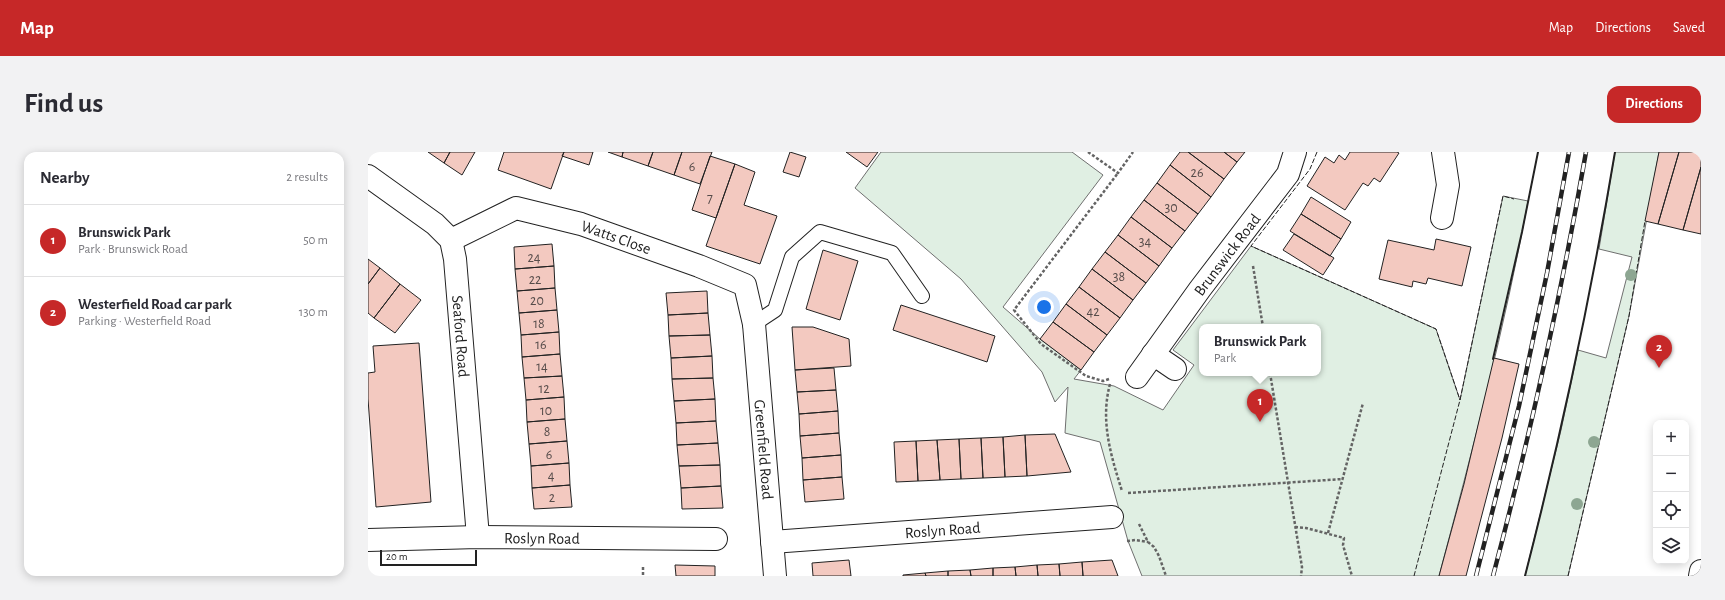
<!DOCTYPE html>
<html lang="en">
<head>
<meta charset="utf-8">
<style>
  :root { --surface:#fff; --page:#f2f2f3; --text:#2b2b33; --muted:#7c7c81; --line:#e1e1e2; --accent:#c62828 }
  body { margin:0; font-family:"Alegreya Sans",sans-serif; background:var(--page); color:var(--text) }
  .controls { position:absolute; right:12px; bottom:12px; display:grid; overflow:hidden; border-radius:8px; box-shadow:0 2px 10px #0003 }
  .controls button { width:36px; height:36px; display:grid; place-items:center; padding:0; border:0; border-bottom:1px solid var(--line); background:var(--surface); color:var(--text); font:20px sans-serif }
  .scale { position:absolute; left:12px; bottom:10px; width:97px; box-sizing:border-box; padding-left:4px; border:2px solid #222; border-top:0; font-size:11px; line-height:14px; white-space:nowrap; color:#222; -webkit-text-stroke:3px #fff; paint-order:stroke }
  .you { position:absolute; left:676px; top:155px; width:14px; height:14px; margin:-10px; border:3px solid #fff; border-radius:50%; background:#1a73e8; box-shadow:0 0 0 6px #1a73e833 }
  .badge { display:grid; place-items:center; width:26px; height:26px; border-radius:50%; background:var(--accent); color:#fff; font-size:13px; font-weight:700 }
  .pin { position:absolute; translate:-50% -33px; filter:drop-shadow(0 1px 2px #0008) }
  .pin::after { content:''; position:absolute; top:21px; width:14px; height:12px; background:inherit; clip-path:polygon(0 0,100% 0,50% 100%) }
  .popup { position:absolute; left:831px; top:172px; width:122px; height:52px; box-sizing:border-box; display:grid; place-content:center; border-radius:8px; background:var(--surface); filter:drop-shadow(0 1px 3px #0005); font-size:13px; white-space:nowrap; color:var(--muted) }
  .popup b { font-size:15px; color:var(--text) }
  .popup::after { content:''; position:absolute; left:50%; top:100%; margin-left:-8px; border:8px solid transparent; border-top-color:var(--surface) }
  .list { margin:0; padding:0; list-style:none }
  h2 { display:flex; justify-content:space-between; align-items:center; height:52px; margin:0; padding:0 16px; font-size:17px }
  h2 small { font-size:13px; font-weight:400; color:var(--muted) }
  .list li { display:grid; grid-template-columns:26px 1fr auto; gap:12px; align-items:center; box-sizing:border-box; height:72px; padding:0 16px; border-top:1px solid var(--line) }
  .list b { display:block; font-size:15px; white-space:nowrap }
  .list p { margin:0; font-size:13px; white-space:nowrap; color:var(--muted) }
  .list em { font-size:13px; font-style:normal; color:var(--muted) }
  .icon { flex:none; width:22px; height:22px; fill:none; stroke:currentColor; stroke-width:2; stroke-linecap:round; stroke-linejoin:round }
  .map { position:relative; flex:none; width:1333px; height:424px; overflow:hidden; border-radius:12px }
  header { display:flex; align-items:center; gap:24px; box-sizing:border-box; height:56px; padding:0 20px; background:var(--accent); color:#fff }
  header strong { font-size:19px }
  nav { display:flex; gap:22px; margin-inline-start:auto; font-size:14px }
  .intro { display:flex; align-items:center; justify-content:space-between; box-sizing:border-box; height:96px; padding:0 24px }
  h1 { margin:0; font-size:28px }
  .button { padding:10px 18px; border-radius:12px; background:var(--accent); color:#fff; font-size:14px; font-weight:700 }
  main { display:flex; gap:24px; padding:0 24px }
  aside { flex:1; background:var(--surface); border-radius:12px; box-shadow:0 2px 10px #0003 }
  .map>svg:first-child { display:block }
  .green { fill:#e0efe3; stroke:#6f6f6f; fill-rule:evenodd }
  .building { fill:#f3c9c0; stroke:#222 }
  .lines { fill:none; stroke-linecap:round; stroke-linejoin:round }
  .service-casing { stroke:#222; stroke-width:16 }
  .pedestrian-casing { stroke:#222; stroke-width:24 }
  .minor-casing { stroke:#222; stroke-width:24 }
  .path { stroke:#646464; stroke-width:2.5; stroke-dasharray:3 2; stroke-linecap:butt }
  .service { stroke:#fff; stroke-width:14 }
  .pedestrian { stroke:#fff; stroke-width:22 }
  .minor { stroke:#fff; stroke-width:22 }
  .rail-casing { stroke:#222; stroke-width:4.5 }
  .rail { stroke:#fff; stroke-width:3; stroke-dasharray:9; stroke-linecap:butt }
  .fence { stroke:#222; stroke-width:1; stroke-dasharray:5 2; stroke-linecap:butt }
  .wall { stroke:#222; stroke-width:2 }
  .tree { fill:#8da692 }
  .labels { text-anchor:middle; stroke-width:3; stroke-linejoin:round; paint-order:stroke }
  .number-label { font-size:14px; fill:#564c4a }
  .street-label { font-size:16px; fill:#222; stroke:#fff }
</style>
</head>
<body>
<header>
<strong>Map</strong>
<nav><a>Map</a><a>Directions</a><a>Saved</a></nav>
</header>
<div class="intro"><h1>Find us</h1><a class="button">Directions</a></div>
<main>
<aside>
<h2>Nearby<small>2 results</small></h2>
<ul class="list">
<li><span class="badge">1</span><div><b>Brunswick Park</b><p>Park · Brunswick Road</p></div><em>50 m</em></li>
<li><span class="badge">2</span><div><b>Westerfield Road car park</b><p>Parking · Westerfield Road</p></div><em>130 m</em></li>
</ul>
</aside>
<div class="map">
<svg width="1333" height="424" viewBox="0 0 1333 424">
  <rect width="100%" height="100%" fill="#fff"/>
  <path class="green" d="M513 0H704L735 23 635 155 672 187 713 218 706 227 746 234 795 258 826 213 805 198 883 94 1068 177 1092 248 1135 44 1160 49C1137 175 1104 300 1071 424H774L760 389 732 290 697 281 700 235 687 250 674 220 593 127 487 36ZM834 175H950V221H834Z
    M1247 0H1291L1261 164 1200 424H1157L1193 278 1210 198 1238 206 1264 105 1231 97Z"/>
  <path class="building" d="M60 0H82L76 11Z
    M82 0H107L94 23 76 11Z
    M136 0H196L183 37 130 18Z
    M196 0H225L221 13 194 4Z
    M240 0H255L254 5Z
    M255 0H285L280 14 254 5Z
    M285 0H314L306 23 280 14Z
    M314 0H344L332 32 306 23Z
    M422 0 438 5 431 25 415 20Z
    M478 0H510L499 15Z
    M812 0H820L856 27 843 45 802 13Z
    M820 0H856L869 10 856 27Z
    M856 0H877L869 10Z
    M982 0H1029L1031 1 1012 30 1006 26 1000 34 995 31 977 58 939 34 957 5 966 11 971 3 977 8Z
    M1291 0H1311L1290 72 1277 69Z
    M1311 0H1333V15L1315 78 1290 72Z
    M342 4 367 12 348 66 324 58Z
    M367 12 387 20 376 53 409 64 392 112 338 94Z
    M802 13 843 45 830 62 789 31Z
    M1333 15V82L1315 78Z
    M789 31 830 62 817 79 776 48Z
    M943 45 983 70 973 87 933 62Z
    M776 48 817 79 804 96 763 65Z
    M933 62 973 87 962 104 922 79Z
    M763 65 804 96 791 114 750 83Z
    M926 82 966 106 955 123 915 98Z
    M750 83 791 114 778 131 737 100Z
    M1068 87 1103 95 1094 134 1060 126 1058 132 1045 129 1044 135 1011 127 1020 88 1066 98Z
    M184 92 186 114 147 117 146 95Z
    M455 98 490 109 472 168 438 157Z
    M737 100 778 131 765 148 724 117Z
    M0 107 12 116 0 132Z
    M186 114 187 136 149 139 147 117Z
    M12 116 32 132 6 166 0 161V132Z
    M724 117 765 148 752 166 711 135Z
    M32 132 53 148 27 181 6 166Z
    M711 135 752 166 739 183 698 152Z
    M187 136 189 158 151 161 149 139Z
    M339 139 340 161 300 163 298 141Z
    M698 152 739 183 726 200 685 170Z
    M533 153 627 184 619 210 525 178Z
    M189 158 191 180 153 183 151 161Z
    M340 161 342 183 301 184 300 163Z
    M685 170 726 200 713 218 672 187Z
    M424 175H445L481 187 483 214 427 218Z
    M191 180 192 202 154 205 153 183Z
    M342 183 344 204 303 206 301 184Z
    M51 191 63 350 8 355 0 247V221L7 220 5 194Z
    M192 202 194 224 156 226 154 205Z
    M344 204 345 226 304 227 303 206Z
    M1126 206 1151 212 1134 286 1098 424H1071L1096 332Z
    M466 216 468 238 429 240 427 218Z
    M194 224 196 245 158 248 156 226Z
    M345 226 347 247 306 249 304 227Z
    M468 238 470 259 431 262 429 240Z
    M196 245 197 267 159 270 158 248Z
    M347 247 348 269 308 271 306 249Z
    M470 259 471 281 432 284 431 262Z
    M197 267 199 289 161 292 159 270Z
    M348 269 350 291 309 293 308 271Z
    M471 281 473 303 434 306 432 284Z
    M687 282 703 320 659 324 657 283Z
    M657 283 659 324 637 325 635 285Z
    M635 285 637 325 615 326 613 286Z
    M613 286 615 326 593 327 591 287Z
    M591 287 593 327 572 328 569 288Z
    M569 288 572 328 550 329 548 289Z
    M199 289 201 311 163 314 161 292Z
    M548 289 550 329 528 330 526 290Z
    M350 291 352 313 311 314 309 293Z
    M473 303 474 325 435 328 434 306Z
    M201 311 202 333 164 336 163 314Z
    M352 313 353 334 313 336 311 314Z
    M474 325 476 347 437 350 435 328Z
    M202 333 204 355 166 357 164 336Z
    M353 334 355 356 314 357 313 336Z
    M481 408 483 424H445L444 411Z
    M744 408 750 424H715L714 410Z
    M714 410 715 424H692L691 412Z
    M691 412 692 424H670L669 413Z
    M307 413 347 414V424H308Z
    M669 413 670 424H648L647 415Z
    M647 415 648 424H625V416Z
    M625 416V424H603L602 418Z
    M602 418 603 424H580V419Z
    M580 419V424H558L557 421Z
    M557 421 558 424H535V423Z"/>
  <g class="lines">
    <g class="service-casing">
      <path id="service" d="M386 172 407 158 424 105 452 80 524 101 554 144"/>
    </g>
    <g class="pedestrian-casing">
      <g id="pedestrian">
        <path id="s1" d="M83 88 148 56 213 72 331 114 377 133 386 172"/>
      </g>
    </g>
    <g class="minor-casing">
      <g id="minor">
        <path id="s2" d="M0 24 67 72 83 88 87 107 110 385"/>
        <path d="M1074 66 1080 33 1075 0"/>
        <path id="s3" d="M386 172 407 424"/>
        <path d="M785 202 807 217"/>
        <path id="s4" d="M769 225 832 137 920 22 927 0"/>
        <path id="s5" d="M0 388 110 385 348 387"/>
        <path id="s6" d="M404 390 744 365"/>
        <path d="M1332 424 1333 419"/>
      </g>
    </g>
    <path class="path" d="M720 0 750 21 765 0
      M885 114 895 175
      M902 221 934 415 933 424
      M741 227 735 229 718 224 673 192 646 158 750 21
      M742 232C732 269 743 304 754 339
      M760 341 975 327
      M771 372 780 390 786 395 791 404 798 424
      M927 375 938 376 976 386 975 393 984 424
      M960 381 995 251
      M759 389 768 388 780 390
      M275 415V424"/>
    <use href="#service" class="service"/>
    <use href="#pedestrian" class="pedestrian"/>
    <use href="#minor" class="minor"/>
    <g class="rail-casing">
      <path id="rail" d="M1108 424 1151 254 1179 121 1201 0
        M1125 424C1162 284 1193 143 1218 0"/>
    </g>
    <use href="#rail" class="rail"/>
    <path class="fence" d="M949 0 942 17 883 94 1068 177 1092 248
      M1046 424 1092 248 1135 44 1146 47
      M1200 424 1261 164 1277 69"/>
    <path class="wall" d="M1125 207 1154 80 1170 0
      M1157 424C1193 284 1223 143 1247 0"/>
  </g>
  <g class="tree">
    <circle cx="1263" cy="123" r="6"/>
    <circle cx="1226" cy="290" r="6"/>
    <circle cx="1209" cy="352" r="6"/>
  </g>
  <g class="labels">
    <g class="number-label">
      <text x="324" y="19">6</text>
      <text x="829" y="25">26</text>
      <text x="342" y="50">7</text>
      <text x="803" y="60">30</text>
      <text x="777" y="94">34</text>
      <text x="166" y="110">24</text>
      <text x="751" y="129">38</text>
      <text x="167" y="132">22</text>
      <text x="169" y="153">20</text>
      <text x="725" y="164">42</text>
      <text x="171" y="176">18</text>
      <text x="173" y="197">16</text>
      <text x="174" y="219">14</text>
      <text x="176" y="241">12</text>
      <text x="178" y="263">10</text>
      <text x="179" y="284">8</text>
      <text x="181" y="307">6</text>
      <text x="183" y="328">4</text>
      <text x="184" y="350">2</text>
    </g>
    <g class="street-label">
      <text dy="6" stroke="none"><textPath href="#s1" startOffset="177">Watts Close</textPath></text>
      <text dy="6" stroke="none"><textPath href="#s4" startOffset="152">Brunswick Road</textPath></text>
      <text dy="6" stroke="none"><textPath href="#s2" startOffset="202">Seaford Road</textPath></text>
      <text dy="6" stroke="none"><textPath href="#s3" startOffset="126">Greenfield Road</textPath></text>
      <text dy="6" stroke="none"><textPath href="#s6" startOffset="171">Roslyn Road</textPath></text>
      <text dy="6" stroke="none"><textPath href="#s5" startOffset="174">Roslyn Road</textPath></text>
    </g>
  </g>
</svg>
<div class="controls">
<button>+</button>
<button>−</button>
<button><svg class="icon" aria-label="locate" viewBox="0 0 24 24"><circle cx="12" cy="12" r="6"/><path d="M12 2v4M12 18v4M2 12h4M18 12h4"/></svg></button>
<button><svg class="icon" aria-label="layers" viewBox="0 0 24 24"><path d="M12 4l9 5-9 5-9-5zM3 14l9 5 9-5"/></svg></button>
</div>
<div class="scale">20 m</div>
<div class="you"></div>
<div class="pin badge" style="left:892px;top:270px">1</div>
<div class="popup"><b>Brunswick Park</b>Park</div>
<div class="pin badge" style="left:1291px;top:216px">2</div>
</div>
</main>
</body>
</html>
